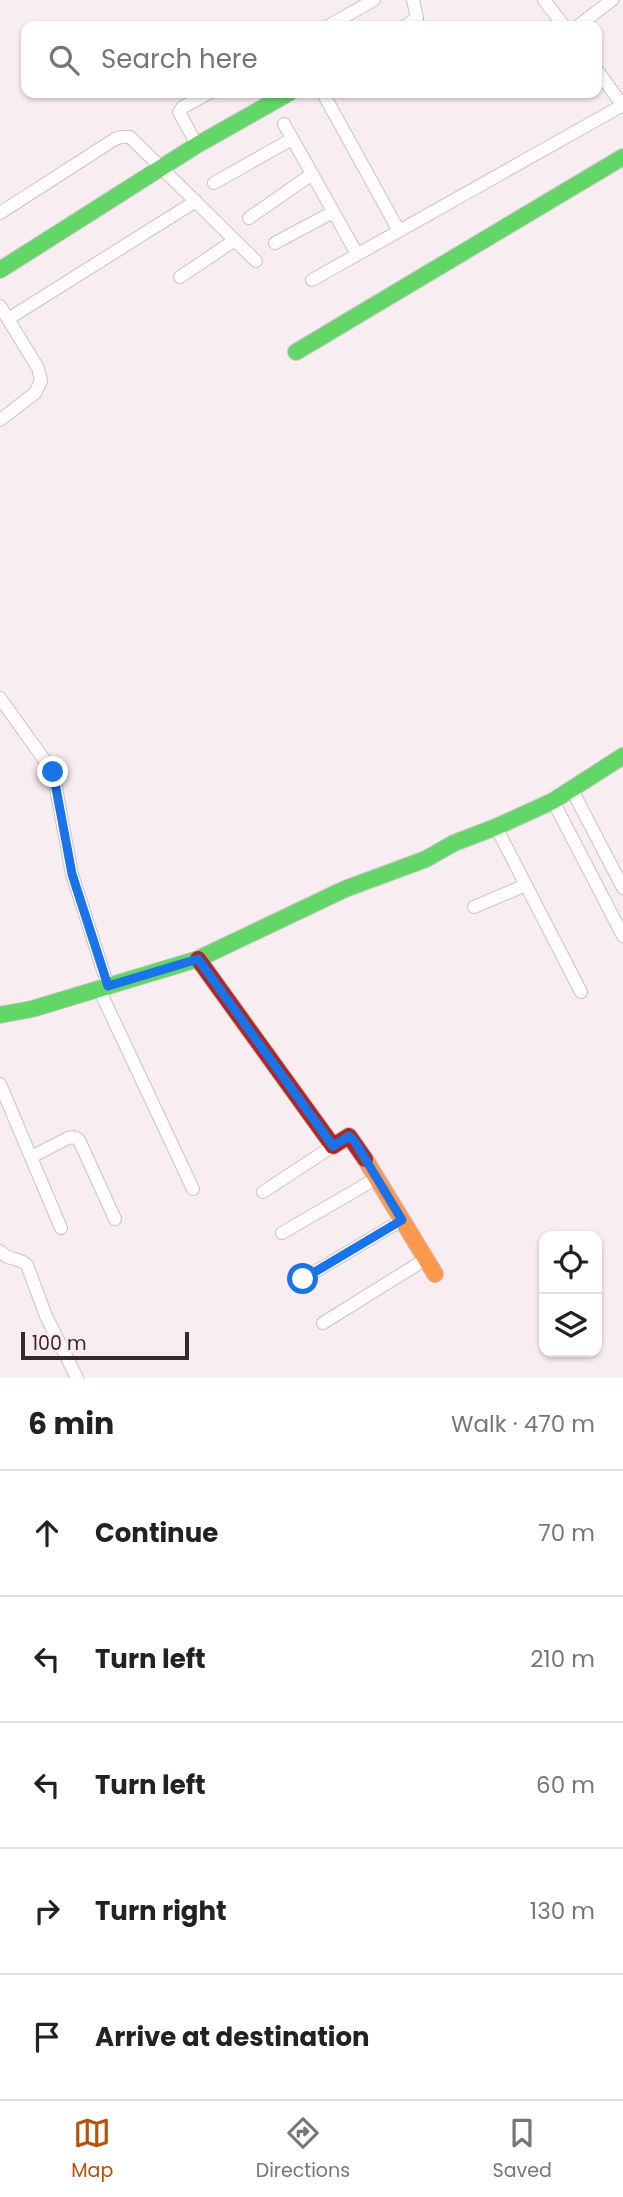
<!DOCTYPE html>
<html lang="en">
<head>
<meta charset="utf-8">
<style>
  :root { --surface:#fff; --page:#f6f6f6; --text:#222; --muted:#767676; --line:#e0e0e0; --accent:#b45309 }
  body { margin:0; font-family:Poppins,sans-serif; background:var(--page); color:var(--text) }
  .controls { position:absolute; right:21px; bottom:21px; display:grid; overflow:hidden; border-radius:14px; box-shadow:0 2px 5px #0004 }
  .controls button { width:63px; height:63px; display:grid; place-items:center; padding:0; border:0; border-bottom:2px solid var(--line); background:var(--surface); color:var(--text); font:35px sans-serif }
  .scale { position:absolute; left:21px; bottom:18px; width:168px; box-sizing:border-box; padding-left:7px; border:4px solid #322b2d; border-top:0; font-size:19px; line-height:24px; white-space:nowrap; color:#322b2d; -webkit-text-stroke:5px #fde9ef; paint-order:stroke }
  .stop { position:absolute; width:21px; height:21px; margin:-16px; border:5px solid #1a73e8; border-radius:50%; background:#fff }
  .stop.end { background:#1a73e8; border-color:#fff; box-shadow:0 2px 7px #0008 }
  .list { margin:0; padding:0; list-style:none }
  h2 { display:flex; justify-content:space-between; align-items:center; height:91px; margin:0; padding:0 28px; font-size:30px }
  h2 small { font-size:23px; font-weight:400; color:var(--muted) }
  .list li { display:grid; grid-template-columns:46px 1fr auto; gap:21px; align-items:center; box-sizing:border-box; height:126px; padding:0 28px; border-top:2px solid var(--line) }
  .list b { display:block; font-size:26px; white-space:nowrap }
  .list em { font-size:23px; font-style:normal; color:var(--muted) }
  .icon { flex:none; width:38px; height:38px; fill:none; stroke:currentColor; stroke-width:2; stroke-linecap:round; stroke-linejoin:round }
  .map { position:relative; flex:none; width:623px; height:1378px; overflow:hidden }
  .search { position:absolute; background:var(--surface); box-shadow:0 2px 5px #0004; left:21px; right:21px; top:21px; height:77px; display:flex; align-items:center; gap:18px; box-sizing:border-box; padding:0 24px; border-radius:14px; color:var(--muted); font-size:26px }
  .sheet { height:721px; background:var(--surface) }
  nav { display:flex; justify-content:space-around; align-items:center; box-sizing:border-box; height:98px; border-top:2px solid var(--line); background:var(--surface); font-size:19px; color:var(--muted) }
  nav a { display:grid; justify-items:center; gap:4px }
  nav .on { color:var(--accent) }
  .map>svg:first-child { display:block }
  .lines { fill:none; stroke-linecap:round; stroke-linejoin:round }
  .street-casing { stroke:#cbc3c6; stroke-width:14 }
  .fast-casing { stroke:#cbc3c6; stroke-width:18 }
  .slow-casing { stroke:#cbc3c6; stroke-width:18 }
  .jam-casing { stroke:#cbc3c6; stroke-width:18 }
  .street { stroke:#fefcfd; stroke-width:12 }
  .fast { stroke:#63d668; stroke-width:16 }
  .slow { stroke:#ff974d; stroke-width:16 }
  .jam { stroke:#b3261e; stroke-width:16 }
  .route { stroke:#1a73e8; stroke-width:9 }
</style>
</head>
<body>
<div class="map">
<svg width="623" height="1378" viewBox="0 0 623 1378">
  <rect width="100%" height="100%" fill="#f8eef1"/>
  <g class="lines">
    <g class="street-casing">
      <path id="street" d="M544 0 564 26
        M328 26 374 0
        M405 26 417 18 413 0
        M578 26 612 0
        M597 70 623 106
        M324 95 399 231
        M284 124 357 254
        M197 145 179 112 183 107 209 93
        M214 183 292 139
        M0 213 115 139 121 137H130L256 261
        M249 218 312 174
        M275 243 333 212
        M180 277 235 240
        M312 280 623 105
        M0 306 38 368 41 381 35 393 0 420
        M8 319 196 201
        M0 698 53 772 72 874 108 986
        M572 790 623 888
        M553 801 623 936
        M496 827 581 992
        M474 907 526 885
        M99 989 193 1189
        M0 1084 61 1228
        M31 1157 68 1138 74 1137 79 1140 115 1219
        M263 1192 333 1146
        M282 1233 377 1178
        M0 1251C8 1261 19 1257 27 1265L46 1316 77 1378
        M303 1279 402 1220
        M323 1323 426 1259"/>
    </g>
    <g class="fast-casing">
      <path id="fast" d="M0 270 197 145 289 93
        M296 352 623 157
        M0 1015 32 1009 198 959 345 889 426 859 454 843 496 827 553 801 623 756"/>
    </g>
    <g class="slow-casing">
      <path id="slow" d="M365 1159 435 1274"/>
    </g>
    <g class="jam-casing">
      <path id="jam" d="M198 959 333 1146 349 1136 365 1159"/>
    </g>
    <use href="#street" class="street"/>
    <use href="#fast" class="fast"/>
    <use href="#slow" class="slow"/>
    <use href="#jam" class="jam"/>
  </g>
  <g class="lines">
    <path class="route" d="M53 772 72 874 108 986 198 959 333 1146 349 1136 355 1142 402 1220 303 1279"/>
  </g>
</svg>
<div class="controls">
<button><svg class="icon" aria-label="locate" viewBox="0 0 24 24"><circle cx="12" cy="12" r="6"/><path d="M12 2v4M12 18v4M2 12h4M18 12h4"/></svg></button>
<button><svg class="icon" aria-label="layers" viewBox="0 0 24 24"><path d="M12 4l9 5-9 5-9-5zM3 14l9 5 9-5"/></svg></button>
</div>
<div class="scale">100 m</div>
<div class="stop" style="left:303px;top:1279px"></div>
<div class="stop end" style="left:53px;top:772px"></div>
<div class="search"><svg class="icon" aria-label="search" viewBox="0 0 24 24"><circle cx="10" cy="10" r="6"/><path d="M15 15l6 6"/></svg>Search here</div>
</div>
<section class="sheet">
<h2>6 min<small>Walk · 470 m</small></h2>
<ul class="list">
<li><svg class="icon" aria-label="ahead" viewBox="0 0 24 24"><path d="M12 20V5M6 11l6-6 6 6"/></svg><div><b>Continue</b></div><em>70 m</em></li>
<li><svg class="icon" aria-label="left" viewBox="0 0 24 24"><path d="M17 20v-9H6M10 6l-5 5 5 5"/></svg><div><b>Turn left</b></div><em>210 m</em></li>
<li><svg class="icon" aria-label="left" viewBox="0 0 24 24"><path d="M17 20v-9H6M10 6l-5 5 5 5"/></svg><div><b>Turn left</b></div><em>60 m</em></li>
<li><svg class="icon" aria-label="right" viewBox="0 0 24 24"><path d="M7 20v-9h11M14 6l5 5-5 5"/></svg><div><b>Turn right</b></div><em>130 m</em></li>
<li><svg class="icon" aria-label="arrive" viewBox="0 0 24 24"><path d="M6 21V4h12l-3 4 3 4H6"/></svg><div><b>Arrive at destination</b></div></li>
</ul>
</section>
<nav>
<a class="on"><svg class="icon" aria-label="map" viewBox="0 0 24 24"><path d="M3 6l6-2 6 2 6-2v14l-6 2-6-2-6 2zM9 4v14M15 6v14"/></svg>Map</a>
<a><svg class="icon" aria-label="directions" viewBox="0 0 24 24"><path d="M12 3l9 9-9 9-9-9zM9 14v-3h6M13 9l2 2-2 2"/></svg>Directions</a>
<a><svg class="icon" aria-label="saved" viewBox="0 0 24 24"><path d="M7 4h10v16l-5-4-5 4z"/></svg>Saved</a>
</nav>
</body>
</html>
